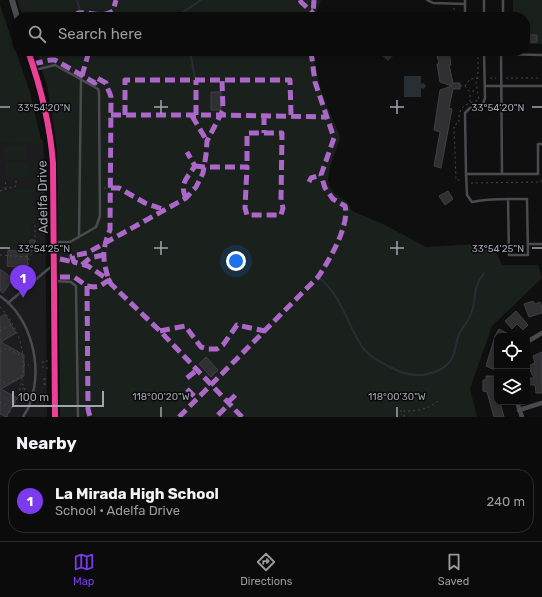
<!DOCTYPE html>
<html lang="en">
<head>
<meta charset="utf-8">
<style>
  :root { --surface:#0b0b0c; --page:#19191a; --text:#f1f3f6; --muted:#9a9b9d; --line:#2b2b2d; --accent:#7c3aed }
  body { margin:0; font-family:Rubik,sans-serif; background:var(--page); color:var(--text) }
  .controls { position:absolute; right:12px; bottom:12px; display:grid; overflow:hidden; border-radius:8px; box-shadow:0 2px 6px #0003 }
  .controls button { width:36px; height:36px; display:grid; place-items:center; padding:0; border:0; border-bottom:1px solid var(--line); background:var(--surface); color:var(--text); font:20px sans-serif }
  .scale { position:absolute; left:12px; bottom:10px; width:92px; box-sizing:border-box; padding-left:4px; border:2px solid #a1a5b1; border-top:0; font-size:11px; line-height:14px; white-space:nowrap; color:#a1a5b1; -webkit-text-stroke:3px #0a0a0b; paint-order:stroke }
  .you { position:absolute; left:236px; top:261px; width:14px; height:14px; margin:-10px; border:3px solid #fff; border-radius:50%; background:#1a73e8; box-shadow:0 0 0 6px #1a73e833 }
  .badge { display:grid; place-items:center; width:26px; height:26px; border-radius:50%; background:var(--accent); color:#fff; font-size:13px; font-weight:700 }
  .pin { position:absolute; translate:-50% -33px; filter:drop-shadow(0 1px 2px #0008) }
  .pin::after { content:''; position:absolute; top:21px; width:14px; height:12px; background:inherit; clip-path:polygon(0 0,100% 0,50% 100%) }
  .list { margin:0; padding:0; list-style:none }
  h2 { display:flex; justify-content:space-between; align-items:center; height:52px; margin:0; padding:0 16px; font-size:17px }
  h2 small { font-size:13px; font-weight:400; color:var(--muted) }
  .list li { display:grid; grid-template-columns:26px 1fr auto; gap:12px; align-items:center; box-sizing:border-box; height:64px; margin:0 8px 8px; padding:0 8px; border:1px solid var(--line); border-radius:16px }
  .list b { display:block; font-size:15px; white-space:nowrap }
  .list p { margin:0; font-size:13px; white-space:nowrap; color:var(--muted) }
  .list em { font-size:13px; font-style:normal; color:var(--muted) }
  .icon { flex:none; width:22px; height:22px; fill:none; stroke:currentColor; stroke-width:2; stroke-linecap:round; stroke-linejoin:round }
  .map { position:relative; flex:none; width:542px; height:417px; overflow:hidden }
  .search { position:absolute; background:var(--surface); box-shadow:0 2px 6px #0003; left:12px; right:12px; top:12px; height:44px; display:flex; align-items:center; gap:10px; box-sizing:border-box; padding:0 14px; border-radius:16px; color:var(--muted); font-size:15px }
  .sheet { height:124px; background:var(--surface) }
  nav { display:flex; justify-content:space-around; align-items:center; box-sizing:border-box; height:56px; border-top:1px solid var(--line); background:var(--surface); font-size:11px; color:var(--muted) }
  nav a { display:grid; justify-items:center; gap:2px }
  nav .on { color:var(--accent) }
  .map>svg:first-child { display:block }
  .built { fill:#1c1c1e }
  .green { fill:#1a201b }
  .water { fill:#272e34 }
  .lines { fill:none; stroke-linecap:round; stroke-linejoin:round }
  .stream { stroke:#272e34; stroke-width:2 }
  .building { fill:#303032; stroke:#3f4044 }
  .path { stroke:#45474a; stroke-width:1; stroke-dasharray:2 3; stroke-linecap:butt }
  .service { stroke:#4a4b4f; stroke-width:2.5 }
  .minor { stroke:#4a4b4f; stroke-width:4.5 }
  .tertiary { stroke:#4a4b4f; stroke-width:6 }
  .quiet { stroke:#ac68c9; stroke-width:5; stroke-dasharray:10 5; stroke-linecap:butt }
  .cycleway-casing { stroke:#0a0a0b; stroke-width:8 }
  .cycleway { stroke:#ea4096; stroke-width:6 }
  .ticks { fill:none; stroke:#a1a5b1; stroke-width:1.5 }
  .labels { text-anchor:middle; stroke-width:3; stroke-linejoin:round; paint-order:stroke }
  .street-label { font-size:13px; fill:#a1a5b1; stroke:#0a0a0b }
  .ticks-label { font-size:10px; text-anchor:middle; fill:#a1a5b1; stroke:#0a0a0b; stroke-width:3; stroke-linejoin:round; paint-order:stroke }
</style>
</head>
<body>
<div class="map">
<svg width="542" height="417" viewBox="0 0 542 417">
  <rect width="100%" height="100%" fill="#0f0f10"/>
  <path class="built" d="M0 139 43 140 45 180 47 417H0Z"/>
  <path class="green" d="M17 0H321L315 17H23Z
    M513 0H542V44H525V17H513Z
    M0 5 30 92 42 144 0 141Z
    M35 51H313C316 81 326 106 339 133L340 139 330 167 328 180 330 187 334 193 348 203 352 211 385 225 426 247 492 243 502 265H538L542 278 492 326 470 389 477 417H60L57 149 47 85Z
    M3 146H27L26 160H3Z
    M6 163H30L29 177H6Z
    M17 189H34L35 219 31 220 29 248 24 252 0 249V193Z"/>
  <path class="water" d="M377 51H398L388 61Z
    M404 76H421V84L424 83 426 86 424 89 421 88V97H404Z"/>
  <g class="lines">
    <path class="stream" d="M77 0 80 11
      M81 14 84 17
      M179 15 201 0
      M190 51 195 79
      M319 278C340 293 348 325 361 345 368 356 379 361 390 367 401 373 410 376 422 375 434 373 444 370 451 360 456 352 455 346 458 337 460 329 467 324 470 316 478 301 470 291 484 273"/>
  </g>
  <path class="building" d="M525 35H537V42H525Z
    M436 51H449L451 65H449L453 83H460V89H453L449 108 452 109 441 168 434 166 440 132 434 130 440 90 452 86 440 82 437 64H439Z
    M211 92H221V110H211Z
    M448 191 453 199 445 205 439 196Z
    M30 240H35L33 250 28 254Z
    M28 248 27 268 7 266 8 250 24 252Z
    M0 269 13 279 3 293 0 290Z
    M533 301 535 304 540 302 542 308V313L529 317 524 304Z
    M516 311 528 325 523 330 517 324 512 329 505 321Z
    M5 314 16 333 1 342 24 355V376L1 389 17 398 6 417 0 414V317Z
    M499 329 512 336H497V371L486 366 495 336Z
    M542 352V393H536L535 385H529V378H534L528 366 535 363 533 356Z
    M206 357 218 370 211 377 199 364Z
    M486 376H497V381L495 384 496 396 497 395V402H500L504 417H494L487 392 483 391V380H486Z"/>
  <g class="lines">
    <path class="path" d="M454 8V17
      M454 51V53H478V72L476 83 479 100C465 105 458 105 459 123L454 125 456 180H461
      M490 78H496
      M506 78H538
      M460 86H465
      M465 86 470 79 479 78
      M465 86 470 92 476 90
      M470 102V93
      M471 183 541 182V178
      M104 188H111
      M5 189 6 179
      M0 191 16 186V180
      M0 255 29 257
      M29 279 27 277 29 257 35 250V224L33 222
      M0 307C13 321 21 338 23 356
      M0 331 12 324
      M0 352 7 348 23 357V375L7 384 0 380
      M48 361H43V368H48
      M23 365H29
      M22 384 24 385 21 395H23L26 385
      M44 385V377H45V385H48
      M0 402 12 408
      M396 413 398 411H403
      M7 417 18 397 23 375
      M404 417V411C417 411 427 410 438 401"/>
    <path class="service" d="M427 0 433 3 465 4
      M465 0V17
      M484 0V17
      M503 0V17
      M484 51 485 98 482 107 470 108 465 113 466 174H538V144H542
      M501 51 502 174
      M501 54 542 55
      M35 70 55 65 98 89 99 92 100 216 96 227 70 242H54
      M485 86H542
      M466 174 467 195 472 202C490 198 509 199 527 199L528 255H509L508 199
      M79 237 81 80
      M528 244H542
      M55 281 71 282 76 286 78 417
      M0 296C32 319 43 367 30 403 29 408 25 413 23 417
      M8 303 53 265"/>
    <path class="minor" d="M527 342 542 333
      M517 402 522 417
      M519 410 542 403"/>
    <path class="tertiary" d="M12 0 17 17
      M28 51C41 88 50 124 53 163L55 417"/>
    <path class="quiet" d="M300 0 301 2 313 13
      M76 17 78 13C92 11 99 19 113 11L116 0
      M303 17 313 13 314 0
      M33 64 50 60H55L95 83 97 78 106 83C107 89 110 92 111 97L110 230C102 249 102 260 109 280L111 284 160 331 242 417
      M82 76 89 51
      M111 115H221L326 117
      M125 115V80H290L291 115
      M196 115V80
      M264 115V133
      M192 116 207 141
      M195 166 204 167H247L245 208 247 215H281L283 208 281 200 282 133H247V167
      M309 182 311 178 321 175
      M111 188H119L145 203 165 210
      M186 198C179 184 187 178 195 166L187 152
      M60 259 74 262
      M82 265 90 258 103 255
      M60 277H74L87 286 94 287 100 286 109 280 88 266 74 262 72 256 87 253 186 198 196 187 203 173 206 155 207 141 223 110 222 80
      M87 286 88 409 90 417
      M160 331 185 326 201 347 208 349H217L223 345 237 325 265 331
      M187 378 197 370
      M187 389 197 399
      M228 402 239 392
      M218 415 229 404
      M179 417 318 277C329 261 350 225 345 206L333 199 325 188 321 175 334 138 315 82 311 51"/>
    <g class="cycleway-casing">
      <path id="cycleway" d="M28 51C41 88 50 124 53 163L55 417"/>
    </g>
    <use href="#cycleway" class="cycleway"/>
  </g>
  <path class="ticks" d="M161 100V114M397 100V114M0 107H10M154 107H168M390 107H404M532 107H542M161 241V255M397 241V255M0 248H10M154 248H168M390 248H404M532 248H542M161 407V417M397 407V417"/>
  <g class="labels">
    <g class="street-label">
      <text transform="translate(42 197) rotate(-91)" y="5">Adelfa Drive</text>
    </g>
  </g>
  <g class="ticks-label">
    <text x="498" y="111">33°54'20"N</text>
    <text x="44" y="111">33°54'20"N</text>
    <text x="498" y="252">33°54'25"N</text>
    <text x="44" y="252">33°54'25"N</text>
    <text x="161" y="400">118°00'20"W</text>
    <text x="397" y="400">118°00'30"W</text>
  </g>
</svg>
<div class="controls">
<button><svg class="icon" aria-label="locate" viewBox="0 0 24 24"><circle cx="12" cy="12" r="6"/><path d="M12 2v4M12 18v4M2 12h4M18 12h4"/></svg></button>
<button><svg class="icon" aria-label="layers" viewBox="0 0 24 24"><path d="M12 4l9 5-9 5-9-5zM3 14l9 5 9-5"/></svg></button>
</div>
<div class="scale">100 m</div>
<div class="you"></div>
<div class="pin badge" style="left:23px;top:298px">1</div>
<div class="search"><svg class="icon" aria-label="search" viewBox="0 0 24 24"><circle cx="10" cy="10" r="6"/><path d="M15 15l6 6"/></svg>Search here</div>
</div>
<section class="sheet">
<h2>Nearby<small></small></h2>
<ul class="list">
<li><span class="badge">1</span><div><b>La Mirada High School</b><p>School · Adelfa Drive</p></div><em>240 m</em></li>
</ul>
</section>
<nav>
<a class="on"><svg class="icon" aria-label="map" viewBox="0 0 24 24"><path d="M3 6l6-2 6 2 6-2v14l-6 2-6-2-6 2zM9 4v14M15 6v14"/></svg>Map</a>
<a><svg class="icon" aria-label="directions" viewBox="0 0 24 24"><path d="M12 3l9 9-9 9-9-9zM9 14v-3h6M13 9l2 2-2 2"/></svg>Directions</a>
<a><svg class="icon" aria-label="saved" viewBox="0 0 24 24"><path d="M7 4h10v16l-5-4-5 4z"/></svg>Saved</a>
</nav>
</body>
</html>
